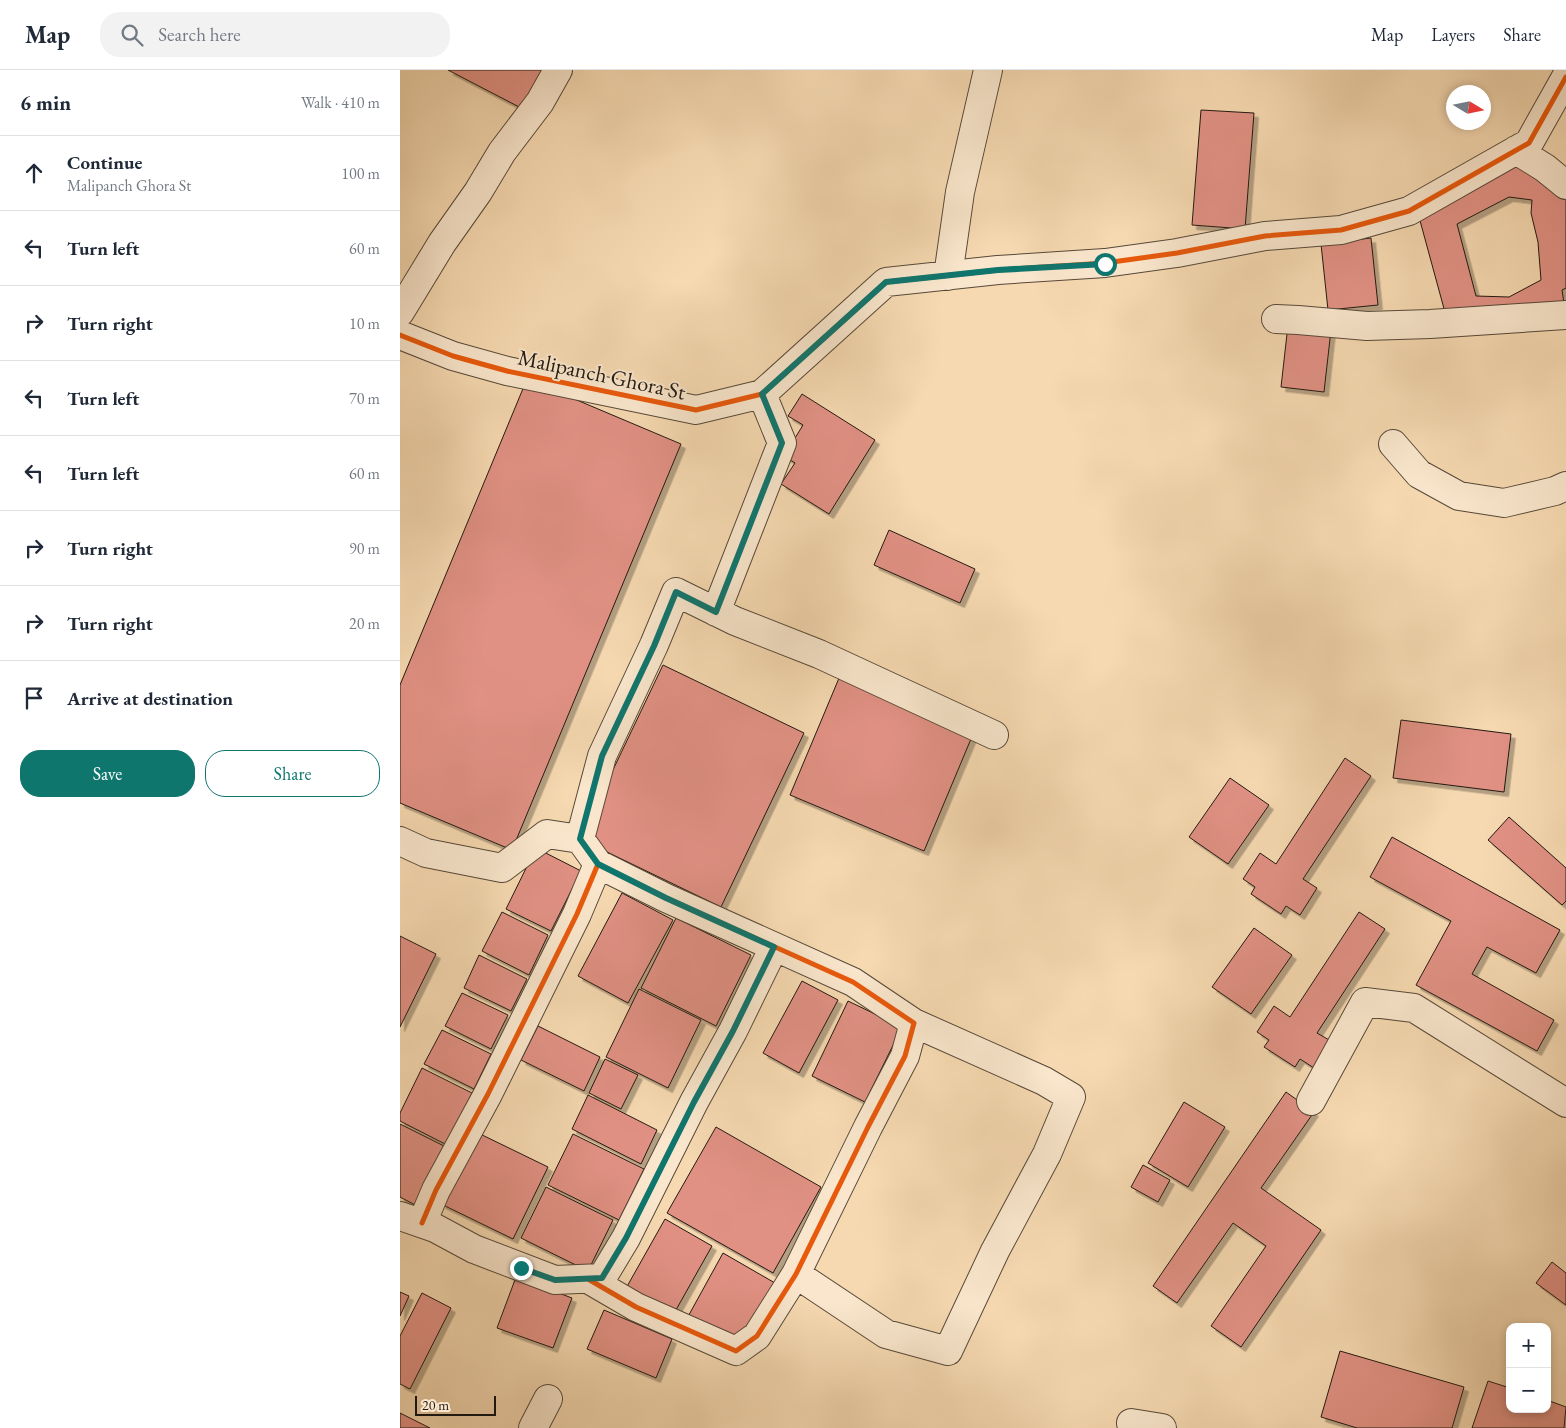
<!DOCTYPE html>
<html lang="en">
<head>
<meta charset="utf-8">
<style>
  :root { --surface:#fff; --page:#f2f2f3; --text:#1f2937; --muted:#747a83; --line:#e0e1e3; --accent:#0f766e }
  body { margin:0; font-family:"EB Garamond",serif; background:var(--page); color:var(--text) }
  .controls { position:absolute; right:15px; bottom:15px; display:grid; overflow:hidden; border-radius:10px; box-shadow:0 2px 8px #0003 }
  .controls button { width:45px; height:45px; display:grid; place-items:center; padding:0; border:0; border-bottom:1px solid var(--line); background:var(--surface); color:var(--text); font:25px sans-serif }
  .compass { position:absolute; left:1046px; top:15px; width:45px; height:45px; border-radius:50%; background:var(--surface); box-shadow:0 2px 8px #0003; rotate:100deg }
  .scale { position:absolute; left:15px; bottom:12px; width:81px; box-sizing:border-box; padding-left:5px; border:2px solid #221911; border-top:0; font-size:14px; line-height:18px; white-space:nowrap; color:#221911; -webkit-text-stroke:4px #f9e6cc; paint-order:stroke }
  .stop { position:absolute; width:15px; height:15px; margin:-11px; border:4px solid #0f766e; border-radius:50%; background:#fff }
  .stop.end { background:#0f766e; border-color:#fff; box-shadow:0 1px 5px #0008 }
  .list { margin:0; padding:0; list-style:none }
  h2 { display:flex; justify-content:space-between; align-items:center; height:65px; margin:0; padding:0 20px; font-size:21px }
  h2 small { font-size:16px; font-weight:400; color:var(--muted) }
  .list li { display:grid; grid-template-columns:32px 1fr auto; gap:15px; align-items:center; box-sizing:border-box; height:75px; padding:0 20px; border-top:1px solid var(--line) }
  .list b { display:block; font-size:19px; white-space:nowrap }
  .list p { margin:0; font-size:16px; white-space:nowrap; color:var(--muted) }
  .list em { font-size:16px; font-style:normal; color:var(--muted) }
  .actions { display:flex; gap:10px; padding:15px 20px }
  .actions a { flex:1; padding:11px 0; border:1px solid var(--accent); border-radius:20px; text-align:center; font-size:18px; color:var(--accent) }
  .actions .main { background:var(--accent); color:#fff }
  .icon { flex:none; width:28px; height:28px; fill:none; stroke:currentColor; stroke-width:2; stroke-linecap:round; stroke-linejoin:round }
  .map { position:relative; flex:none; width:1166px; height:1358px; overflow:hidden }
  header { display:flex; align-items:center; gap:30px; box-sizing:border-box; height:70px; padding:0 25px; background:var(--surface); border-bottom:1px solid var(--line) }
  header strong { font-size:24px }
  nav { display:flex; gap:28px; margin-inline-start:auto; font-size:18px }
  .search { width:350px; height:45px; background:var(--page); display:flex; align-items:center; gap:12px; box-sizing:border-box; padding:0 18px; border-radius:20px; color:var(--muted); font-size:19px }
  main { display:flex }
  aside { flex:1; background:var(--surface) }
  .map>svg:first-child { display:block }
  .building { fill:#e19184; stroke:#221911; fill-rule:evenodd; filter:url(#shadow) }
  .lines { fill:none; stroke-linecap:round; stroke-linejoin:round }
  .minor-casing { stroke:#574939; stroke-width:30 }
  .minor { stroke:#f9e6cc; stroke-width:28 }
  .cycleway-casing { stroke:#f9e6cc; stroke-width:8 }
  .cycleway { stroke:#e8590c; stroke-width:5 }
  .route { stroke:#0f766e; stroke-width:6 }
  .labels { text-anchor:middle; stroke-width:4; stroke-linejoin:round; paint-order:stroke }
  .street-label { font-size:22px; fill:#221911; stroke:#f9e6cc }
</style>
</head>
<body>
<header>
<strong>Map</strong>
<div class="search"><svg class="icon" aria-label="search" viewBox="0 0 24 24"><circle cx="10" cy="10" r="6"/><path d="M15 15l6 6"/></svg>Search here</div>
<nav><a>Map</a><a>Layers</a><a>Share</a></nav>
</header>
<main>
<aside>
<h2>6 min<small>Walk · 410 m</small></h2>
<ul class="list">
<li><svg class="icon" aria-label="ahead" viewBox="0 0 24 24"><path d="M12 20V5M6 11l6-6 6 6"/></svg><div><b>Continue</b><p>Malipanch Ghora St</p></div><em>100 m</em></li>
<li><svg class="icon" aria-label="left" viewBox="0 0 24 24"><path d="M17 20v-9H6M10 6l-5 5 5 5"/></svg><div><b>Turn left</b></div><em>60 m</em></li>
<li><svg class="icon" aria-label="right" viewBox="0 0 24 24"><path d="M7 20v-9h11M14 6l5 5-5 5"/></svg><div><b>Turn right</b></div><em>10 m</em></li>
<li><svg class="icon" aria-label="left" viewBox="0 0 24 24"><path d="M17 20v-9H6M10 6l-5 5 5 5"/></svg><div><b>Turn left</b></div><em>70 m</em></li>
<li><svg class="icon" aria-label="left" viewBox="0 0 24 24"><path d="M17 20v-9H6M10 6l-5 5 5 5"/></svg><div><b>Turn left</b></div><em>60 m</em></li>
<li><svg class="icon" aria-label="right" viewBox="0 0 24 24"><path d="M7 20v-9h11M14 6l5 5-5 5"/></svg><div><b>Turn right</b></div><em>90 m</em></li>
<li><svg class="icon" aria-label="right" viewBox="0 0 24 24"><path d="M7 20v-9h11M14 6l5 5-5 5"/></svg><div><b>Turn right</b></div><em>20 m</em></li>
<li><svg class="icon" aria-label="arrive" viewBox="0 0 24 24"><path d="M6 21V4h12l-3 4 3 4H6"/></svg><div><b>Arrive at destination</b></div></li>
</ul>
<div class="actions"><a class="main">Save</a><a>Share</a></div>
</aside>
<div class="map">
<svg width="1166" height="1358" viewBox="0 0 1166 1358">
  <defs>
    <filter id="shadow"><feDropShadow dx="4.5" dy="4.5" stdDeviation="0" flood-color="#0004"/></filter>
  </defs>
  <rect width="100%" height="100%" fill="#f6d9b1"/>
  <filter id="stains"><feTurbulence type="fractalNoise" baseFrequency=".004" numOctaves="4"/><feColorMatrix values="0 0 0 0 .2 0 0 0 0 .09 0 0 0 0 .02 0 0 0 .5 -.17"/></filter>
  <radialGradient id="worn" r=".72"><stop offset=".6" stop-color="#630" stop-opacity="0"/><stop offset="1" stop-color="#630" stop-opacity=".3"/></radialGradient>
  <path class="building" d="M48 0H143L123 39Z
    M801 40 854 43 845 159 792 155Z
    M1104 95 1145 102 1166 122V218L1162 220 1165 240 1046 246 1019 147ZM1109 127 1132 130 1131 143 1138 172 1141 210 1109 227 1076 226 1057 154Z
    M971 168 978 235 928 240 921 174Z
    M888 255 931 260 924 322 881 317Z
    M127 309 281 374 112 780 0 733V615Z
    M402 324 475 370 429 444 381 414 395 393 384 386 403 355 388 346Z
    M489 460 575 499 560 533 474 495Z
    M263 595 404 663 321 837 180 769Z
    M442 601 576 657 524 781 390 725Z
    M1001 650 1111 664 1104 722 993 708Z
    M945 688 971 706 903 809 917 818 900 845 886 836 881 844 851 824 855 817 843 809 860 783 876 794Z
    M830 708 869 735 828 794 789 767Z
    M1109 747 1166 798V831L1162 835 1088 770Z
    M992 767 1160 860 1136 903 1087 877 1072 904 1154 950 1137 981 1016 915 1051 851 970 807Z
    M136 778 181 801 151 861 106 839Z
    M222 823 273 850 228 933 178 906Z
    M102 842 148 865 129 905 82 881Z
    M959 842 985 859 917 963 931 971 914 998 900 989 895 997 864 977 869 970 857 962 874 936 890 947Z
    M276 848 351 885 316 956 241 918Z
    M854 858 892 885 851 944 812 917Z
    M0 866 36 884 0 957Z
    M79 885 127 909 111 941 64 918Z
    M402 911 438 930 399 1003 363 983Z
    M239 919 301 950 268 1018 206 987Z
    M62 923 108 945 91 979 45 956Z
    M448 931 502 957 465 1032 412 1006Z
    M138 956 200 987 184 1021 121 990Z
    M42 960 91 984 74 1019 24 994Z
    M205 989 238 1005 221 1039 189 1023Z
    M22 998 72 1023 47 1075 0 1051V1043Z
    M886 1022 914 1042 861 1118 921 1160 841 1277 811 1256 866 1176 833 1153 777 1233 753 1216Z
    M188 1025 257 1060 241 1094 172 1059Z
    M784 1032 825 1057 788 1117 748 1093Z
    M0 1054 48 1078 19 1137 0 1127Z
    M316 1057 421 1117 373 1203 267 1143Z
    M76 1062 148 1097 113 1169 41 1134Z
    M173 1064 244 1099 219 1150 148 1115Z
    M743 1095 770 1110 758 1132 731 1117Z
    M146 1117 213 1150 188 1201 121 1168Z
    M265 1149 312 1176 272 1247 225 1220Z
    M323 1183 375 1213 336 1281 285 1252Z
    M1152 1192 1166 1203V1235L1136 1213Z
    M116 1207 172 1228 153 1278 97 1258Z
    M0 1222 9 1226 0 1246Z
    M22 1223 51 1238 10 1319 0 1314V1266Z
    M204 1240 272 1269 256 1308 187 1279Z
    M940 1281 1064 1317 1052 1358H957L921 1347Z
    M1088 1311 1110 1318V1339H1147V1330L1166 1337 1164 1358H1072Z
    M0 1343 30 1358H0Z"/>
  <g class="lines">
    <g class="minor-casing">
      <path id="minor" d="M1116 80 1145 98 1166 115
        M548 206 560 122 588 0
        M0 242 42 173 78 122 102 82 140 32 158 0
        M876 249 898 250 967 256 1030 254 1166 245
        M0 265 53 286 107 301 296 340 362 324 486 212 598 200 705 193 777 183 865 166 941 160 1009 141 1129 73 1166 7
        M993 374 1019 404 1059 426 1104 433 1155 421 1166 416
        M316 542 382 373 362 324
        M0 771 26 783 102 798 147 764 180 769
        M198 794 180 769 202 686 254 575 276 522 335 551 419 584 594 665
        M911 1031 965 932 1014 938 1166 1033
        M0 1146 35 1158 74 1179 155 1210 202 1208 226 1168 294 1032 333 961 374 877
        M22 1153 36 1120 88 1024 177 844 198 794 266 828 453 912 514 953 505 986 468 1057 396 1204 357 1266 336 1281 236 1237 188 1209
        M396 1204 486 1264 548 1281 595 1181 647 1084 671 1027 644 1011 514 953
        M731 1353 762 1358
        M133 1358 148 1329"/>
    </g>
    <use href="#minor" class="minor"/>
    <g class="cycleway-casing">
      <path id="cycleway" d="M0 265 53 286 107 301 296 340 362 324 486 212 598 200 705 193 777 183 865 166 941 160 1009 141 1129 73 1166 7
        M22 1153 36 1120 88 1024 177 844 198 794 266 828 453 912 514 953 505 986 468 1057 396 1204 357 1266 336 1281 236 1237 188 1209"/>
    </g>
    <use href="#cycleway" class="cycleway"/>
  </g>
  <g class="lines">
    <path class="route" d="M121 1198 155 1210 202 1208 226 1168 294 1032 333 961 374 877 266 828 198 794 180 769 202 686 254 576 276 522 316 542 382 373 362 324 486 212 598 200 705 194"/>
  </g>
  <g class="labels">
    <g class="street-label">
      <text transform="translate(202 304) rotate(12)" y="8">Malipanch Ghora St</text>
    </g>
  </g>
  <rect width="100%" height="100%" filter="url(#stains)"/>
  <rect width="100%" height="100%" fill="url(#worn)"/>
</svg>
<div class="controls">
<button>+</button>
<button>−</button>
</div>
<svg class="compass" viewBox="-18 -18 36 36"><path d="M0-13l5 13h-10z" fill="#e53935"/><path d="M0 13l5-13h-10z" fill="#747a83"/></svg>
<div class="scale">20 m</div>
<div class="stop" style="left:705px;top:194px"></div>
<div class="stop end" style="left:121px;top:1198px"></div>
</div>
</main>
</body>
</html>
